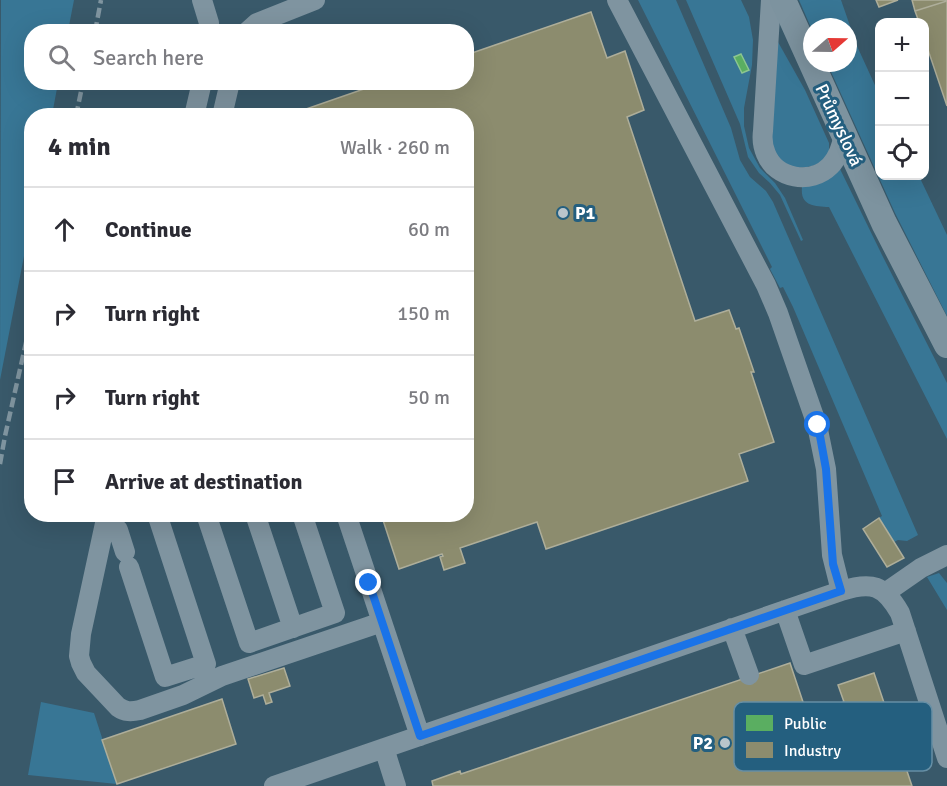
<!DOCTYPE html>
<html lang="en">
<head>
<meta charset="utf-8">
<style>
  :root { --surface:#fff; --page:#f7f7f7; --text:#2b2b33; --muted:#7c7c81; --line:#e1e1e2 }
  body { margin:0; font-family:Signika,sans-serif; background:var(--page); color:var(--text) }
  .controls { position:absolute; right:18px; top:18px; display:grid; overflow:hidden; border-radius:12px; box-shadow:0 6px 24px #0002 }
  .controls button { width:54px; height:54px; display:grid; place-items:center; padding:0; border:0; border-bottom:2px solid var(--line); background:var(--surface); color:var(--text); font:30px sans-serif }
  .compass { position:absolute; left:803px; top:18px; width:54px; height:54px; border-radius:50%; background:var(--surface); box-shadow:0 6px 24px #0002; rotate:70deg }
  .stop { position:absolute; width:18px; height:18px; margin:-14px; border:4px solid #1a73e8; border-radius:50%; background:#fff }
  .stop.end { background:#1a73e8; border-color:#fff; box-shadow:0 2px 6px #0008 }
  .list { margin:0; padding:0; list-style:none }
  h2 { display:flex; justify-content:space-between; align-items:center; height:78px; margin:0; padding:0 24px; font-size:26px }
  h2 small { font-size:20px; font-weight:400; color:var(--muted) }
  .list li { display:grid; grid-template-columns:39px 1fr auto; gap:18px; align-items:center; box-sizing:border-box; height:84px; padding:0 24px; border-top:2px solid var(--line) }
  .list b { display:block; font-size:22px; white-space:nowrap }
  .list em { font-size:20px; font-style:normal; color:var(--muted) }
  .icon { flex:none; width:33px; height:33px; fill:none; stroke:currentColor; stroke-width:2; stroke-linecap:round; stroke-linejoin:round }
  .map { position:relative; flex:none; width:947px; height:786px; overflow:hidden }
  .search { position:absolute; background:var(--surface); box-shadow:0 6px 24px #0002; left:24px; top:24px; width:450px; height:66px; display:flex; align-items:center; gap:15px; box-sizing:border-box; padding:0 21px; border-radius:24px; color:var(--muted); font-size:22px }
  .panel { position:absolute; background:var(--surface); box-shadow:0 6px 24px #0002; left:24px; top:108px; width:450px; height:414px; border-radius:24px }
  .map>svg:first-child { display:block }
  .green { fill:#387695 }
  .public { fill:#5aae61; stroke:#8cc690; stroke-width:1.5 }
  .industry { fill:#8c8c6e; stroke:#aeae9a; stroke-width:1.5 }
  .lines { fill:none; stroke-linecap:round; stroke-linejoin:round }
  .minor { stroke:#7f94a0; stroke-width:20 }
  .major { stroke:#7d939f; stroke-width:26 }
  .rail { stroke:#8095a0; stroke-width:4.5; stroke-dasharray:10 4.5; stroke-linecap:butt }
  .route { stroke:#1a73e8; stroke-width:8 }
  .poi-dot { fill:#bac5cb; stroke:#245f7f; stroke-width:2 }
  .labels { text-anchor:middle; stroke-width:6; stroke-linejoin:round; paint-order:stroke }
  .street-label { font-size:18px; fill:#fff; stroke:#245f7f }
  .poi-label { font-size:18px; font-weight:bold; fill:#fff; stroke:#245f7f; text-anchor:start }
  .key { fill:#245f7f; stroke:#668fa5; stroke-width:1.5 }
  .key-label { font-size:16px; fill:#fff }
</style>
</head>
<body>
<div class="map">
<svg width="947" height="786" viewBox="0 0 947 786">
  <rect width="100%" height="100%" fill="#39596a"/>
  <path class="green" d="M1 0H74L68 31 32 32V82L58 83 52 115 32 116 31 220 0 380Z
    M638 0H676L731 128 740 160 750 177 766 191 773 202 918 535 907 541 898 540 894 542 879 518 882 516 793 307 783 287 780 288 770 269 772 267Z
    M686 0H741L749 17 753 40 752 65 744 108V126L749 148 760 168 775 183 785 198 803 240 801 241 780 195 770 183 759 173 748 157 740 124Z
    M799 0H841L857 46 879 94 880 176H919L947 235V316L895 213 827 63H848V27H812V30Z
    M776 42H778L805 90 829 143C829 145 829 151 829 153 824 168 792 172 781 163 776 159 772 153 768 148Z
    M840 169 882 255 947 383V439L829 207C814 206 800 206 802 187L808 186Z
    M939 573 947 583V610L927 577Z
    M41 702 94 713 117 784 28 775Z"/>
  <path class="public" d="M741 54 749 70 742 73 734 57Z"/>
  <path class="industry" d="M876 0H898L879 7Z
    M912 0H947V1L915 11Z
    M947 1V106L924 38V22H919L915 11Z
    M591 12 607 58 625 51 644 110 627 117 695 321 729 310 736 329 739 328 754 372H751L774 442 739 454 748 481 546 549 537 522 460 548 465 563 444 570 440 557 443 556 442 554 399 569 381 514H466V116H286L384 82H466V55Z
    M879 518 904 558 887 567 863 529Z
    M790 663 807 714 844 702 838 685 874 673 912 786H433L432 781 460 771 461 774Z
    M284 668 290 686 269 693 272 702 266 704 263 695 254 698 248 679Z
    M222 699 236 744 117 784 102 740Z"/>
  <g class="lines">
    <path class="minor" d="M202 0 209 23V32
      M771 0 763 131C762 138 763 147 766 154 776 179 811 185 830 166 838 158 841 147 844 136
      M247 32 257 23 315 0
      M194 116 202 82
      M222 116 230 82
      M107 514 81 634 79 656 81 663 86 673 118 707C125 712 131 712 140 710L183 695 222 676 382 622
      M206 514 249 643 335 613 302 514
      M255 514 293 628
      M346 514 420 736
      M104 528 118 530 125 552
      M129 567 165 677 206 664 157 514
      M841 591C872 581 884 585 900 613L947 758
      M885 593 921 568 947 555
      M785 610 804 665 906 631
      M732 628 749 675
      M384 748 396 786
      M274 786 841 591 832 555 826 469 817 425 778 313 766 285 617 0"/>
    <path class="major" d="M783 0 884 223 947 345"/>
    <path class="rail" d="M95 32 101 0
      M76 116 83 82
      M0 464 5 436 32 316"/>
  </g>
  <g class="lines">
    <path class="route" d="M369 583 420 736 841 591 833 564 826 469 818 425"/>
  </g>
  <g class="poi-dot">
    <circle cx="563" cy="213" r="6"/>
    <circle cx="725" cy="743" r="6"/>
  </g>
  <g class="labels">
    <g class="street-label">
      <text transform="translate(839 125) rotate(65)" y="6">Průmyslová</text>
    </g>
    <g class="poi-label">
      <text x="575" y="219">P1</text>
      <text x="713" y="749" text-anchor="end">P2</text>
    </g>
  </g>
  <rect x="734" y="702" width="198" height="69" rx="9" class="key"/>
  <rect x="746" y="715" width="27" height="16" fill="#5aae61"/>
  <rect x="746" y="742" width="27" height="16" fill="#8c8c6e"/>
  <g class="key-label">
    <text x="784" y="729">Public</text>
    <text x="784" y="756">Industry</text>
  </g>
</svg>
<div class="controls">
<button>+</button>
<button>−</button>
<button><svg class="icon" aria-label="locate" viewBox="0 0 24 24"><circle cx="12" cy="12" r="6"/><path d="M12 2v4M12 18v4M2 12h4M18 12h4"/></svg></button>
</div>
<svg class="compass" viewBox="-18 -18 36 36"><path d="M0-13l5 13h-10z" fill="#e53935"/><path d="M0 13l5-13h-10z" fill="#7c7c81"/></svg>
<div class="stop" style="left:818px;top:425px"></div>
<div class="stop end" style="left:369px;top:583px"></div>
<div class="search"><svg class="icon" aria-label="search" viewBox="0 0 24 24"><circle cx="10" cy="10" r="6"/><path d="M15 15l6 6"/></svg>Search here</div>
<section class="panel">
<h2>4 min<small>Walk · 260 m</small></h2>
<ul class="list">
<li><svg class="icon" aria-label="ahead" viewBox="0 0 24 24"><path d="M12 20V5M6 11l6-6 6 6"/></svg><div><b>Continue</b></div><em>60 m</em></li>
<li><svg class="icon" aria-label="right" viewBox="0 0 24 24"><path d="M7 20v-9h11M14 6l5 5-5 5"/></svg><div><b>Turn right</b></div><em>150 m</em></li>
<li><svg class="icon" aria-label="right" viewBox="0 0 24 24"><path d="M7 20v-9h11M14 6l5 5-5 5"/></svg><div><b>Turn right</b></div><em>50 m</em></li>
<li><svg class="icon" aria-label="arrive" viewBox="0 0 24 24"><path d="M6 21V4h12l-3 4 3 4H6"/></svg><div><b>Arrive at destination</b></div></li>
</ul>
</section>
</div>
</body>
</html>
